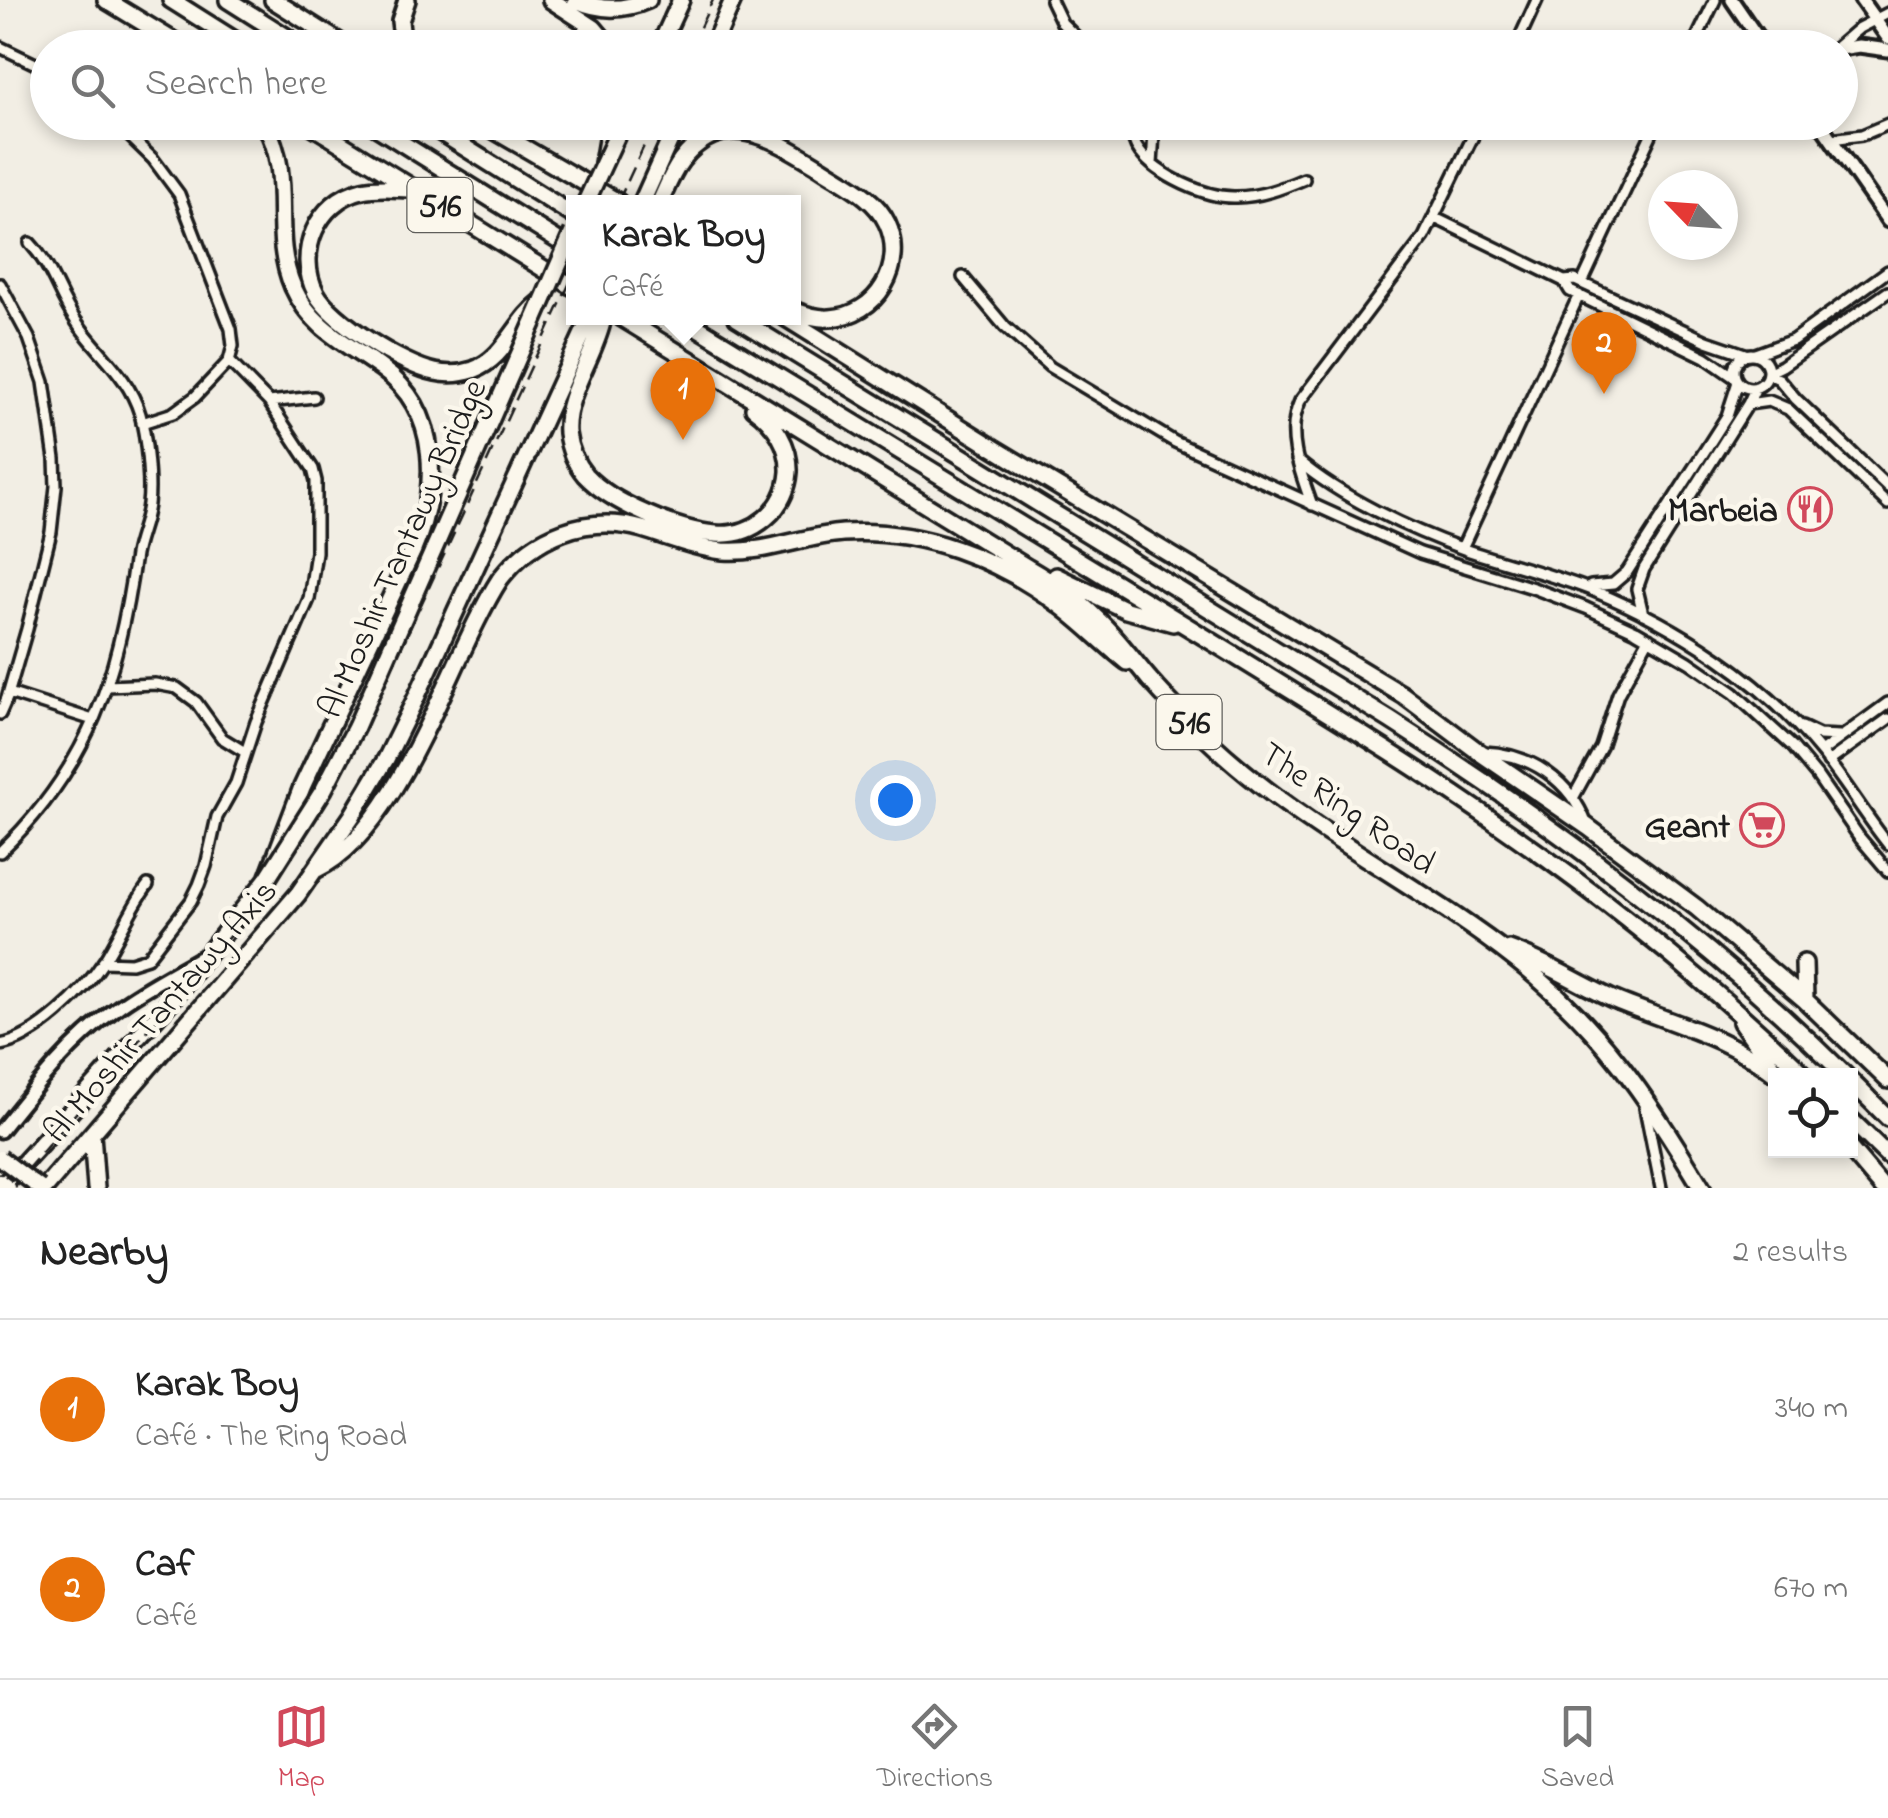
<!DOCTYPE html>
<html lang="en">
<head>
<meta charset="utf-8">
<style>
  :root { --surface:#fff; --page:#f6f6f6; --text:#222; --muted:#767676; --line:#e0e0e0; --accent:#d1495b }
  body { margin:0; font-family:"Indie Flower",sans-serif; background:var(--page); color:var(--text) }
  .controls { position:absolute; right:30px; bottom:30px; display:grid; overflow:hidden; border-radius:0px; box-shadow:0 5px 15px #0003 }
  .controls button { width:90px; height:90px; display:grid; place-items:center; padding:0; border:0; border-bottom:2px solid var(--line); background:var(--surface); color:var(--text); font:50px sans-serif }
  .compass { position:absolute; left:1648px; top:170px; width:90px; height:90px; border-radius:50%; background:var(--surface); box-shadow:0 5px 15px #0003; rotate:295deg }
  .you { position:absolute; left:895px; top:800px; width:35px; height:35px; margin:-25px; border:8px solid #fff; border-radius:50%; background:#1a73e8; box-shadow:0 0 0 15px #1a73e833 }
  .badge { display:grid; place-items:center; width:65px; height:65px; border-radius:50%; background:var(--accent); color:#fff; font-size:32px; font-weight:700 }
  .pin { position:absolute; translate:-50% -82px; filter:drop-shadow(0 2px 5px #0008) }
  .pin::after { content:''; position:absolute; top:52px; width:35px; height:30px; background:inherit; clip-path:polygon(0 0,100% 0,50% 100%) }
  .popup { position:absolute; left:566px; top:195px; width:235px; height:130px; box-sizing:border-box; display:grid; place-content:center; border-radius:0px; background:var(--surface); filter:drop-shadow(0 2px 8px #0005); font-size:32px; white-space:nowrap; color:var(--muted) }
  .popup b { font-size:38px; color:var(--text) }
  .popup::after { content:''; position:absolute; left:50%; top:100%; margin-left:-20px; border:20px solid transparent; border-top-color:var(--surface) }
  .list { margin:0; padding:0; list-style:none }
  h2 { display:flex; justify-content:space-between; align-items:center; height:130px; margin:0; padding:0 40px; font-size:42px }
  h2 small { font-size:32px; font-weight:400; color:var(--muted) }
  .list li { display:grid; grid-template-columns:65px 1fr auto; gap:30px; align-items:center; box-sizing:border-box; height:180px; padding:0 40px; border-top:2px solid var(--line) }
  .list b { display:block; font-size:38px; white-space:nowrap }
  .list p { margin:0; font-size:32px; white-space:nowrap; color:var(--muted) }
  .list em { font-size:32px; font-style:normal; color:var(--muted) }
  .icon { flex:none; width:55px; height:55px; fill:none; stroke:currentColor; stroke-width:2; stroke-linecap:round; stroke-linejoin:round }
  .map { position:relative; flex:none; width:1888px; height:1188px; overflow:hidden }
  .search { position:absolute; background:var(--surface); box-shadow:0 5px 15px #0003; left:30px; right:30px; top:30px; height:110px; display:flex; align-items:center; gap:25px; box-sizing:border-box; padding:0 35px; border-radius:55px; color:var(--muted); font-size:38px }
  .sheet { height:490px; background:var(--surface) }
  nav { display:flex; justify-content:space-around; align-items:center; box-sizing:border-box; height:140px; border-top:2px solid var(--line); background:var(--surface); font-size:28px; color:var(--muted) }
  nav a { display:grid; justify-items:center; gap:5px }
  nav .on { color:var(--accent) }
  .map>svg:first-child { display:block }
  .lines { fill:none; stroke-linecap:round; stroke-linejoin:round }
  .street-casing { stroke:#1c1c1c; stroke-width:16 }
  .secondary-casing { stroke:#1c1c1c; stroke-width:19 }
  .highway-casing { stroke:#1c1c1c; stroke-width:22 }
  .street { stroke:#fbf7ec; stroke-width:9 }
  .secondary { stroke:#fbf7ec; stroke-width:11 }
  .highway { stroke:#fbf7ec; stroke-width:15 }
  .rail { stroke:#1c1c1c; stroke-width:2.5; stroke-dasharray:15 8; stroke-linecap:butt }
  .primary-bridge-casing { stroke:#1c1c1c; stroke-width:21; stroke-linecap:butt }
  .highway-bridge-casing { stroke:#1c1c1c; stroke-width:22; stroke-linecap:butt }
  .primary-bridge { stroke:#fbf7ec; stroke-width:14 }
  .highway-bridge { stroke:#fbf7ec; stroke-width:15 }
  .labels { text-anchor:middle; stroke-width:9; stroke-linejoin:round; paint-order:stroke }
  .shield { fill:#fbf7ec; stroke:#5f5e5a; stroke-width:2.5 }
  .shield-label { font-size:32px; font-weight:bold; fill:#1c1c1c }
  .poi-label { font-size:35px; font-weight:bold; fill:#1c1c1c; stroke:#fbf7ec; text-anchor:end }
  .street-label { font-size:35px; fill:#1c1c1c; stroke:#fbf7ec }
</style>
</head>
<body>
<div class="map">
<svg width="1888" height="1188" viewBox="0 0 1888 1188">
  <rect width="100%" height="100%" fill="#f2eee4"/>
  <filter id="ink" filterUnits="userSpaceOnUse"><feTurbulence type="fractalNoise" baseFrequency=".01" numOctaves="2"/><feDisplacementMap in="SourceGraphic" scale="20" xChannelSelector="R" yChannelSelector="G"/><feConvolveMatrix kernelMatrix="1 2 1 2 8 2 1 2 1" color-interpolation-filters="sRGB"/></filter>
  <g filter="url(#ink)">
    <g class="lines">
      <g class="street-casing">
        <path id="street" d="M1051 0 1062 23 1087 48
          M0 47 48 70
          M1515 48 1537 0
          M1692 48 1715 0
          M1836 48 1859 28 1888 13
          M115 122 153 159 179 194 231 329 233 346 229 361 195 397 173 413 142 423
          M1131 122C1131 133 1133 143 1140 152 1158 176 1206 198 1236 197 1260 197 1283 188 1304 179
          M1150 122 1154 133 1152 164
          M1831 139 1862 135 1888 124
          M1435 218 1564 281 1575 280 1707 341 1745 354
          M963 277 1005 327 1050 367 1175 442 1420 553 1533 588 1586 608 1636 631 1689 662 1734 693 1792 746 1817 776 1860 838 1888 871
          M1564 281 1570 291 1705 357 1734 377
          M1582 283 1657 122
          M0 284 29 338 44 382 55 459 56 486 51 532 27 629 7 698 0 714
          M1734 371a17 17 0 1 1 34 0a17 17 0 1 1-34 0Z
          M1755 354 1793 340 1888 271
          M1768 373 1782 366 1888 292
          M1768 374 1779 379 1796 399 1888 487
          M269 402 314 397
          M1748 404 1769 401 1788 409 1888 504
          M1297 460C1340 497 1410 530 1464 549 1507 564 1551 574 1594 591 1678 626 1763 680 1821 752 1845 781 1864 814 1888 844
          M1312 505C1300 472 1285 434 1300 401L1424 237 1480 122
          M1462 548 1579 295
          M1591 586 1613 584 1627 572 1727 416 1738 382
          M1643 614 1637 589 1644 569 1748 404 1756 387
          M107 686 155 684 177 688 196 702 222 738 245 752
          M9 693 93 720
          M1802 727 1819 735 1840 736
          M1484 752C1531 754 1570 780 1587 825
          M1821 752 1888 703
          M1828 762 1888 719
          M1573 798 1601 747 1618 694 1649 638
          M0 852C89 767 119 675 135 555 138 538 146 522 148 504 151 483 146 434 140 414 128 374 97 353 76 321 58 295 53 268 30 243
          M103 962 131 963 147 958 191 901 199 885 206 866 217 817 236 783 256 722 309 599 316 552V481L313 469 269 402 229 361
          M0 1045C36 1039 84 992 104 961 120 936 130 909 148 885
          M1645 1108 1661 1188"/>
      </g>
      <g class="secondary-casing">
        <path id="secondary" d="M1732 0 1765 48
          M1861 0 1888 38
          M1840 49 1859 46 1888 50
          M1819 122 1888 221
          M0 1131C35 1087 71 1041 117 1008 144 988 174 973 203 956"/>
      </g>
      <g class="highway-casing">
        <path id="highway" d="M106 0 185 48
          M171 0 247 48
          M228 0 304 48
          M273 0 349 48
          M551 0 594 28 611 48
          M576 0C601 11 623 11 648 0
          M403 48 400 21 407 0
          M659 48 681 0
          M712 48 733 0
          M306 122 573 287
          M368 122 573 250
          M424 122 573 215
          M480 122 618 202
          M603 163 610 122
          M415 189C397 189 379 186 362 190 317 201 295 253 316 293 331 321 404 366 435 372 448 375 461 374 473 370 506 358 515 321 542 301
          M642 202 678 122
          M660 202C666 189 672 173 681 161 724 104 777 141 823 169 846 184 875 197 887 223 907 265 877 316 830 318 817 319 805 315 793 310
          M603 318C596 355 564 395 567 433 569 449 575 463 585 475 611 503 678 531 716 534 753 537 786 510 789 472 790 446 775 423 754 408
          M622 318 1028 568C1052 582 1075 597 1095 617 1116 636 1132 659 1150 680 1177 710 1205 739 1236 765 1323 839 1427 890 1516 960 1600 1026 1648 1098 1702 1188
          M682 318C863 430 1047 540 1229 652 1321 709 1414 765 1502 827 1610 902 1712 985 1806 1076
          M737 318 1390 720C1553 824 1708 939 1846 1076
          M786 318 994 448 1403 695 1479 752 1588 827 1697 908 1805 1000 1888 1080
          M1056 576 1126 610 1173 623
          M317 869C401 829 450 657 500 579 534 535 587 514 642 529 669 537 695 548 723 551 765 554 802 536 843 533 920 528 996 558 1057 603 1082 621 1103 643 1127 662
          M1509 949C1546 962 1579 984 1615 1000 1673 1024 1727 1036 1778 1076
          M1804 963 1805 1000
          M1741 1022 1771 1064
          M1850 1080 1888 1118
          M1850 1119 1888 1156
          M92 1134 96 1188
          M1850 1149 1883 1188
          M1 1188 170 1002 267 879 302 787 413 550C439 489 441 411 382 369 348 344 311 328 293 287 269 231 296 180 264 122
          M45 1188 298 894 352 816 386 759 415 700 590 318"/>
      </g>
      <use href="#street" class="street"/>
      <use href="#secondary" class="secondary"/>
      <use href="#highway" class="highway"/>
      <path class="rail" d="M690 48 713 0
        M618 202 655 122
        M11 1188 252 910 317 816 364 728 573 276"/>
      <g class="primary-bridge-casing">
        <path id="primary-bridge" d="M0 1158 40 1188
          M0 1182 8 1188"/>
      </g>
      <g class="highway-bridge-casing">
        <path id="highway-bridge" d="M586 202 623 122
          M267 879 324 789 356 727 573 232"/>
      </g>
      <use href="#primary-bridge" class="primary-bridge"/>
      <use href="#highway-bridge" class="highway-bridge"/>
    </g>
  </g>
  <defs>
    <g id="restaurant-ring" transform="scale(2.25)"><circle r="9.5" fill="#fbf7ec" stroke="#d1495b" stroke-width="1.5"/><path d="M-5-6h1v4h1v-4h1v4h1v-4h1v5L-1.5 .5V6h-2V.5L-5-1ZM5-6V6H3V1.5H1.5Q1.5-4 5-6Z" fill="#d1495b"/></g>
    <g id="supermarket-ring" transform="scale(2.25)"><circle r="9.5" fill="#fbf7ec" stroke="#d1495b" stroke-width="1.5"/><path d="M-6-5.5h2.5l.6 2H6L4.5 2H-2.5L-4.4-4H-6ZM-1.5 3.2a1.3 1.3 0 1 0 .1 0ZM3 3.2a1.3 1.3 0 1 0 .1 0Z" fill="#d1495b"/></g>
  </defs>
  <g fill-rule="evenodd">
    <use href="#restaurant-ring" x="1810" y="509"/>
    <use href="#supermarket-ring" x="1762" y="825"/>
  </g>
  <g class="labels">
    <g class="shield">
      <rect x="407.5" y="178" width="65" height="54" rx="8"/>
      <rect x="1156.5" y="695" width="65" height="54" rx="8"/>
    </g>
    <g class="shield-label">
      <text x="440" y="216">516</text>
      <text x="1189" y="733">516</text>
    </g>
    <g class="poi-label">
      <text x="1778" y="521">Marbeia</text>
      <text x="1730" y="837">Geant</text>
    </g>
    <g class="street-label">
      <text transform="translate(401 548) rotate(-66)" y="12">Al Moshir Tantawy Bridge</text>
      <text transform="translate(1349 807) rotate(35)" y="12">The Ring Road</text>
      <text transform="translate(159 1010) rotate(-49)" y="12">Al Moshir Tantawy Axis</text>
    </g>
  </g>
</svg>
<div class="controls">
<button><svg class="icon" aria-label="locate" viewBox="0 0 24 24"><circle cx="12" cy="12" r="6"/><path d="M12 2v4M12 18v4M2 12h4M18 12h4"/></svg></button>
</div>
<svg class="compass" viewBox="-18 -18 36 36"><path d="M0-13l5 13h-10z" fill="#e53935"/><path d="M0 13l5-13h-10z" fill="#767676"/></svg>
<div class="you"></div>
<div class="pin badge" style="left:683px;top:440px;background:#e8710a">1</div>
<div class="popup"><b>Karak Boy</b>Café</div>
<div class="pin badge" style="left:1604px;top:394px;background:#e8710a">2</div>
<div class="search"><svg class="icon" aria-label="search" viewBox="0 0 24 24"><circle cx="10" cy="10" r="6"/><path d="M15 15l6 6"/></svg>Search here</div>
</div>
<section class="sheet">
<h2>Nearby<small>2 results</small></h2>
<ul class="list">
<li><span class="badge" style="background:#e8710a">1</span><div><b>Karak Boy</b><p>Café · The Ring Road</p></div><em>340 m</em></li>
<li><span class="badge" style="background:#e8710a">2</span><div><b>Caf</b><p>Café</p></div><em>670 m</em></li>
</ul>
</section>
<nav>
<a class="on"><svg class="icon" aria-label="map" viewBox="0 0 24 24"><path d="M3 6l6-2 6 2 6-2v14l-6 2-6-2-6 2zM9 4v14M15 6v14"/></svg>Map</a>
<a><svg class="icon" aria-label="directions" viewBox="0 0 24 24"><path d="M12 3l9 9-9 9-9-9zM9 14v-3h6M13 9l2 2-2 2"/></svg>Directions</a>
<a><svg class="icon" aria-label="saved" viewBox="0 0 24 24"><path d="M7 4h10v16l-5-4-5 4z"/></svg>Saved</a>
</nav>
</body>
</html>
